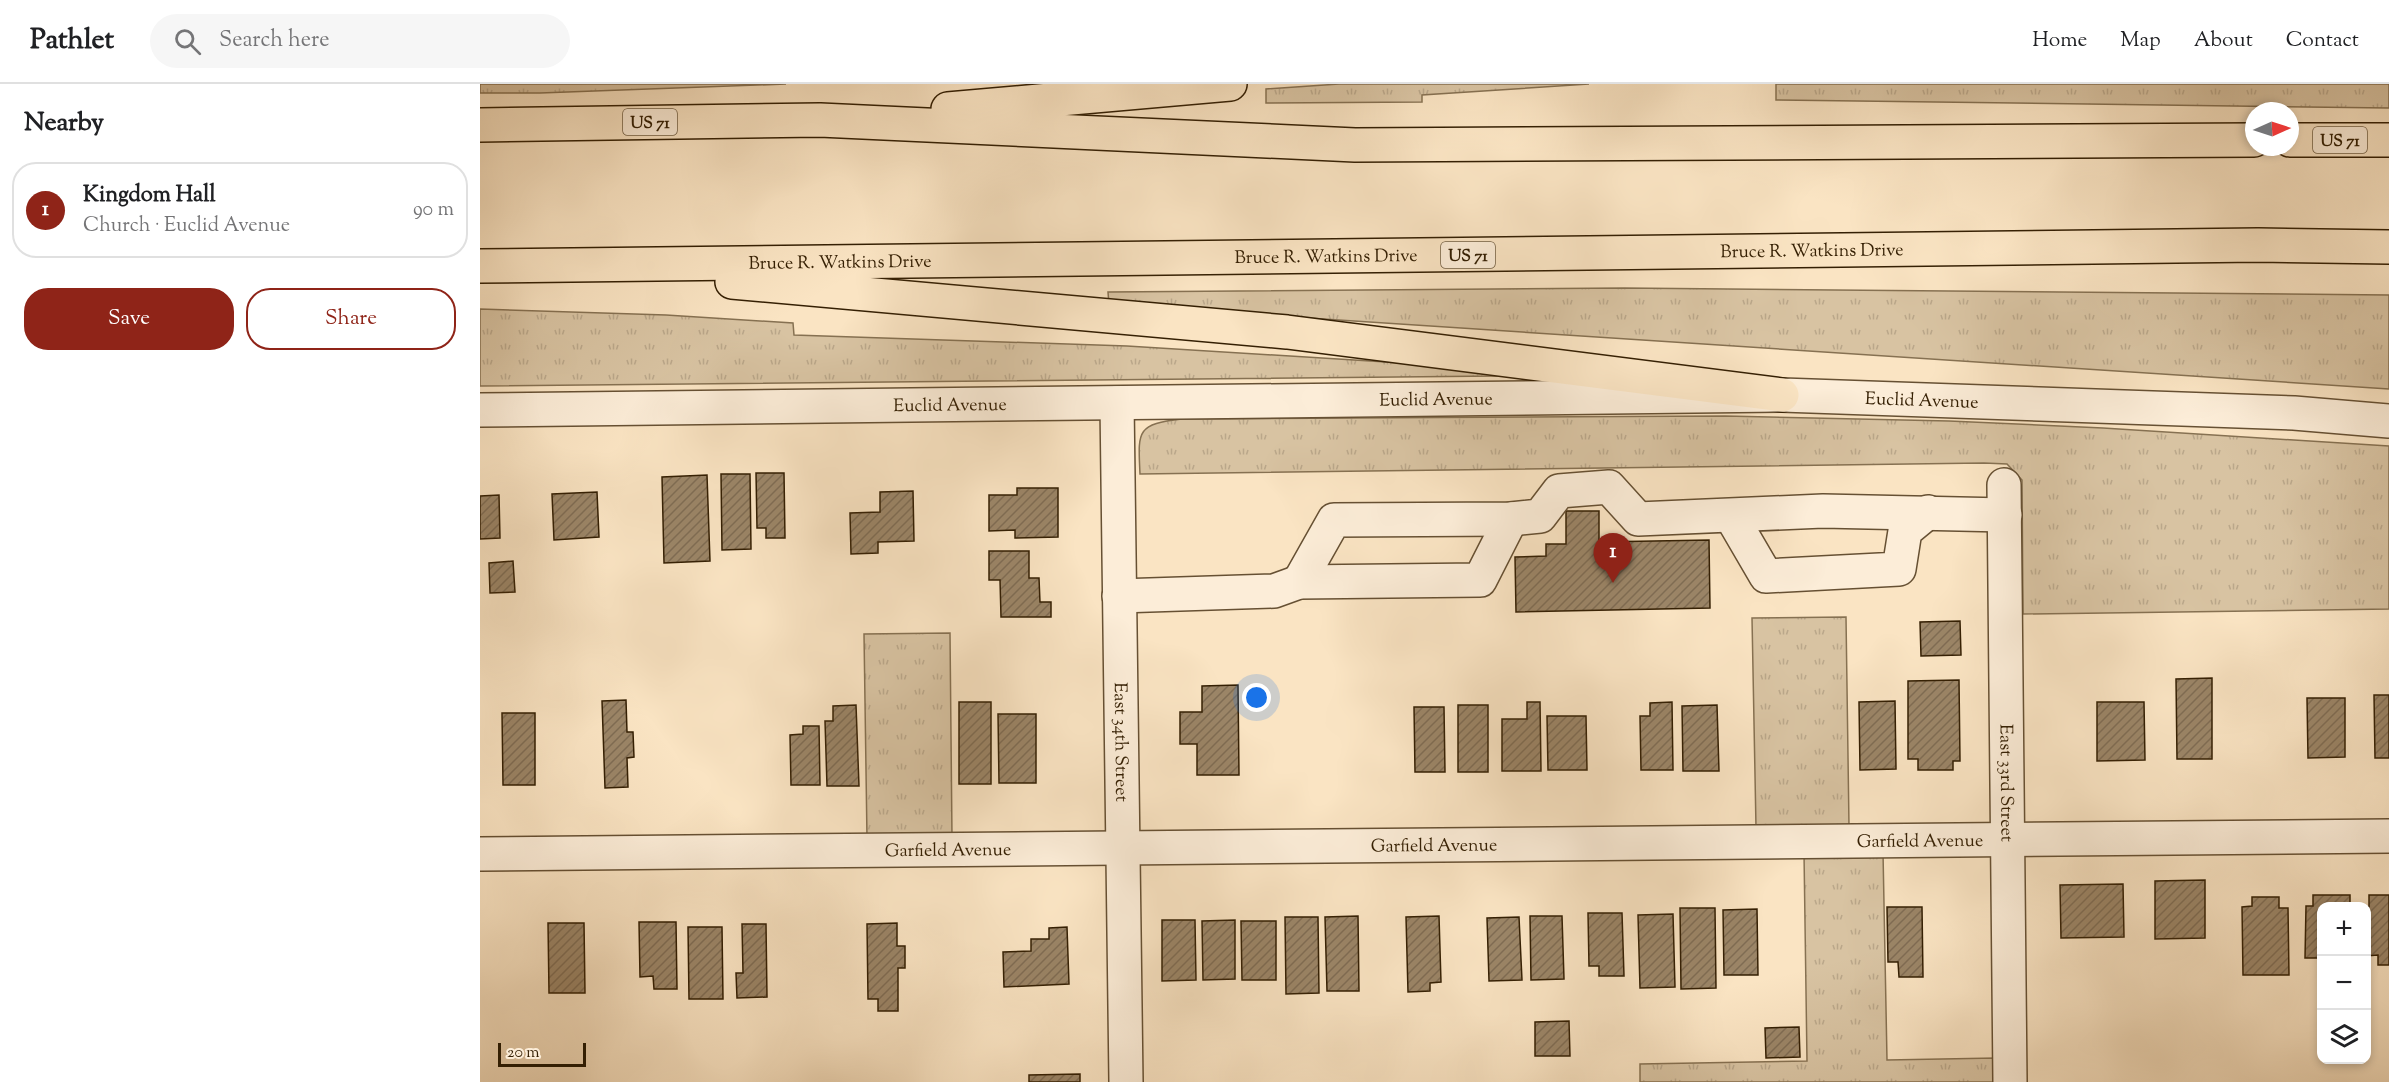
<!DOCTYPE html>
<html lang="en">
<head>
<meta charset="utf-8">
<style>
  :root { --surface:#fff; --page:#f6f6f6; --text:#202124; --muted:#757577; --line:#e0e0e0; --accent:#8f2418 }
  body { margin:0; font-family:"Sorts Mill Goudy",serif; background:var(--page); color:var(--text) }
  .controls { position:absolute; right:18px; bottom:18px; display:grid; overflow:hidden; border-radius:12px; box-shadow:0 3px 9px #0003 }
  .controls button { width:54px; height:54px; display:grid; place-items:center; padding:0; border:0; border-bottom:2px solid var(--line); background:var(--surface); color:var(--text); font:30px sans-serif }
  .compass { position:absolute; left:1765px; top:18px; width:54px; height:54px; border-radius:50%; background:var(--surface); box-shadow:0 3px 9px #0003; rotate:87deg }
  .scale { position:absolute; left:18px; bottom:15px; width:88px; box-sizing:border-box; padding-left:6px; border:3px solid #341f03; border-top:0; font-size:16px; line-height:21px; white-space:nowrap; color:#341f03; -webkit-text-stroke:4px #fcedd8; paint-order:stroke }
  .you { position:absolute; left:777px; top:614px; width:21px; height:21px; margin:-15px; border:4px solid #fff; border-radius:50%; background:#1a73e8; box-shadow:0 0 0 9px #1a73e833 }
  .badge { display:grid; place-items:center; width:39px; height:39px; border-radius:50%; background:var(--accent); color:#fff; font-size:20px; font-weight:700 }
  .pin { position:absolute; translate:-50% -50px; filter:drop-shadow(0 2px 3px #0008) }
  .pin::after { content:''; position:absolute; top:32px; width:21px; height:18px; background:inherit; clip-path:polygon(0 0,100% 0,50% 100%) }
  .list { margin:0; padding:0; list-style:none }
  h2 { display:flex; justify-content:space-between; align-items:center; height:78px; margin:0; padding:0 24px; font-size:26px }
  h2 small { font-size:20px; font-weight:400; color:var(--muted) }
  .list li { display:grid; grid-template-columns:39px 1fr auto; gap:18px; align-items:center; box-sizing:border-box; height:96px; margin:0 12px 12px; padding:0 12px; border:2px solid var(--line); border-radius:24px }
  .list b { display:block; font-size:22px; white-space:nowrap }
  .list p { margin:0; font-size:20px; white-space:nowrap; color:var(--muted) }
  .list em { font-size:20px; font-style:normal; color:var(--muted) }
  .actions { display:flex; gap:12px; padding:18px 24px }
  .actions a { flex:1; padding:14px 0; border:2px solid var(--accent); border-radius:24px; text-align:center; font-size:21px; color:var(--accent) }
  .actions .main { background:var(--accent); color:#fff }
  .icon { flex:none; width:33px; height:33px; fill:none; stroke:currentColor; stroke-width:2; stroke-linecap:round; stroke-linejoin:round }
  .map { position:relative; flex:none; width:1909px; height:998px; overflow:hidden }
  header { display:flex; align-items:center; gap:36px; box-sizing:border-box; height:84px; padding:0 30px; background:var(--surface); border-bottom:2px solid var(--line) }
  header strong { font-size:28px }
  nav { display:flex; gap:33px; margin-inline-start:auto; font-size:21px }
  .search { width:420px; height:54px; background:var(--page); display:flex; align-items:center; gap:15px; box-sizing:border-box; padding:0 21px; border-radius:33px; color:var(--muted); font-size:22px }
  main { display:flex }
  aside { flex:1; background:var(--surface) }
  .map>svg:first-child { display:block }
  .grass { fill:url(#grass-tufts); stroke:#867152; stroke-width:1.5 }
  .building { fill:url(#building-hatch); stroke:#341f03; stroke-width:1.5 }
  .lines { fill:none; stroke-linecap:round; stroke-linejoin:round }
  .minor-casing { stroke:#665033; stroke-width:36 }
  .highway-casing { stroke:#341f03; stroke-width:36 }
  .minor { stroke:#fcedd8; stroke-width:33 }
  .highway { stroke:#fae4c3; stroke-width:33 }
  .labels { text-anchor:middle; stroke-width:5; stroke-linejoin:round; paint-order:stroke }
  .shield { fill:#fcedd8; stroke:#705d43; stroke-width:1.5 }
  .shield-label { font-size:16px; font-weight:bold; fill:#341f03 }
  .street-label { font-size:18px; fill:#341f03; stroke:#fcedd8 }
</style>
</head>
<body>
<header>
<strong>Pathlet</strong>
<div class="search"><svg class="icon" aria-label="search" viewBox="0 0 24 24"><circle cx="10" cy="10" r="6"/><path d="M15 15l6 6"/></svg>Search here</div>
<nav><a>Home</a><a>Map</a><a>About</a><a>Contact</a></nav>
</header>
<main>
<aside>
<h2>Nearby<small></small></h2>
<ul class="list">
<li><span class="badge">1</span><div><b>Kingdom Hall</b><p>Church · Euclid Avenue</p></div><em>90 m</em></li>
</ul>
<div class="actions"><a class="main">Save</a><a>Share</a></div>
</aside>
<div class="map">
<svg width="1909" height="998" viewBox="0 0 1909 998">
  <defs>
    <pattern id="grass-tufts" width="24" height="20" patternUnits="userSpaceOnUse" patternTransform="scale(1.5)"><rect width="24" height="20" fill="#d8c3a2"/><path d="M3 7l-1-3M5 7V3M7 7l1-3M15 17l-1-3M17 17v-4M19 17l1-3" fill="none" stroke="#baa78a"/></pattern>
    <pattern id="building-hatch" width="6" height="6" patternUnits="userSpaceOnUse" patternTransform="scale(1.5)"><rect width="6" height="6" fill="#9b8567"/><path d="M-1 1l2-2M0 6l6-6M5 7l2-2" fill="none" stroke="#7f6c53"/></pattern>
  </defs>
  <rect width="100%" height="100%" fill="#fae4c3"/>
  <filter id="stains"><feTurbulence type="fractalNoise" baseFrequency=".00333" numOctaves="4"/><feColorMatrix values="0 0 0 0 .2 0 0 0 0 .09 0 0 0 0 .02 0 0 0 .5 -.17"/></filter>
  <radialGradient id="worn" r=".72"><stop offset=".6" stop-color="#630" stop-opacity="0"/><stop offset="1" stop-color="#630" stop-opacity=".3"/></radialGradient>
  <path class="grass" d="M0 0H306L60 9H0Z
    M859 0H1109L942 11V18L786 19V5Z
    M1296 0H1909V24L1296 16Z
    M1144 204 1909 211V305L629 221 628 208Z
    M0 225 186 231 313 239 314 251 647 262 1018 285 1017 292C678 296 339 298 0 302Z
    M1245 332 1469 337 1623 344 1909 362V525L1543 530 1542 396 1527 380 1504 379 660 390C658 347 656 340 702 335Z
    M1366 533 1369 742 1276 743 1272 534Z
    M470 549 472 753 387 754 384 550Z
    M1403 768 1407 976 1516 974 1517 998H1160V980L1327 977 1324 769Z"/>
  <path class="building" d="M276 389H304L305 454H286V444H277Z
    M241 390H270L271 465 242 466Z
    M227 391 230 477 184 479 182 393Z
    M537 404H578V453L535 454V446L509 447V411H537Z
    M433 407 434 457 398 458V469L371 470 370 429 400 428V408Z
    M117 408 119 453 74 456 72 410Z
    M19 411 20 454 0 455V412Z
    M1086 427H1119V458L1229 456 1230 524 1036 528 1035 473 1066 472V460H1086Z
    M509 467H549V494H559L560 518H571V533H521L520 496H509Z
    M33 477 35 508 10 509 9 479Z
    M1480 537 1481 571 1441 572 1440 538Z
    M1732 594V675H1697L1696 595Z
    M1479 596 1480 677H1473V686H1438V675H1428V597Z
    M758 601 759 691H717V660H700V628H722V602Z
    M1894 611H1909V674H1895Z
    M1827 614H1865V673L1828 674Z
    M146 616 147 648H153L154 673 147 674 148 703 125 704 122 617Z
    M1415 617 1416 685 1380 686 1379 618Z
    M479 618H511V700H479Z
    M1047 618H1060L1061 687H1022V635H1047Z
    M1192 618 1193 686H1161L1160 632H1170V619Z
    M1617 618H1664L1665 676 1617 677Z
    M376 621 379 702H347L345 637H353V622Z
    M978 621H1008V688H978Z
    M1237 621 1239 687H1203L1202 622Z
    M934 623H964L965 688H935Z
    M22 629H55V701H23Z
    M518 630H556V699H519Z
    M1067 632H1106L1107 686H1068Z
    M323 642H339L340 701H311L310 651 323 650Z
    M1725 796V854L1675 855V797Z
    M1643 800 1644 853 1581 854 1580 801Z
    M1833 811H1870V822H1842V885L1839 884V874H1825L1826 822H1833Z
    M1889 811H1909V881H1898V871L1886 872V823H1889Z
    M1772 813H1799V824H1808L1809 891H1763L1762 823 1772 822Z
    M1407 823H1442L1443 893H1419L1418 878H1408Z
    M1200 824H1235L1236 904 1201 905Z
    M1277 825 1278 891H1244L1243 826Z
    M1108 829H1142L1144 892H1119V882H1109Z
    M1193 830 1195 903 1160 904 1158 831Z
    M878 832 879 907H847L845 833Z
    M959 832 961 898 950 899V907L928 908 926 833Z
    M1050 832H1082L1084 895 1051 896Z
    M805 833H838L839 909 806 910Z
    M1039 833 1042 896 1009 897 1007 834Z
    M682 836H715L716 896 682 897Z
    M755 836V895L723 896 722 837Z
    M761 837H796V896H762Z
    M159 838H196L197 905H174L173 892 160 893Z
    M68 839H104L105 909H69Z
    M417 839V862H425V884H418V927H398V915H388L387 840Z
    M262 840H286L287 913 257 914 256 889H263Z
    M208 843H242L243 915H209Z
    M587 843 589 900 524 903 523 868 551 867V855H569V844Z
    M1089 937 1090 972H1055V938Z
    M1319 943 1320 973 1286 974 1285 944Z
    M600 990V998H549V991Z"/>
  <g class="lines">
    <g class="minor-casing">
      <g id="minor">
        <path id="s1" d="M637 319 646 998"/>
        <path id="s2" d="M0 326 1302 311 1814 329 1909 337"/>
        <path id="s3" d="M1524 401 1530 998"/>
        <path d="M1251 432 1286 492 1419 485 1425 447 1448 428"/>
        <path d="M819 498 854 436 1031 435 1060 432 1079 407 1129 403 1158 435 1343 427 1525 431"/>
        <path d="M639 512 794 507 819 498 1000 496 1031 435"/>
        <path id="s4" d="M0 770 1909 752"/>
      </g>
    </g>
    <g class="highway-casing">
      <g id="highway">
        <path d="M468 25 750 0"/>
        <path d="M0 41 340 36 875 61 1774 56"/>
        <path d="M1810 56H1909"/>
        <path id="s5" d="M0 182 1778 161 1909 163"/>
        <path d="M252 198 807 248 1302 311"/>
      </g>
    </g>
    <use href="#minor" class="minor"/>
    <use href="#highway" class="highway"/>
  </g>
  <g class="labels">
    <g class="shield">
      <rect x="143" y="25" width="54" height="26" rx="4.5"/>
      <rect x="1833" y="43" width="54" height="26" rx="4.5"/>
      <rect x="961" y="158" width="54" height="26" rx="4.5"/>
    </g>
    <g class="shield-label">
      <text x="170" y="44">US 71</text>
      <text x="1860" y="62">US 71</text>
      <text x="988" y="177">US 71</text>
    </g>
    <g class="street-label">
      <text dy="6" stroke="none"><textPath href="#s5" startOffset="1332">Bruce R. Watkins Drive</textPath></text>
      <text dy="6" stroke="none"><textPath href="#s5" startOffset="846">Bruce R. Watkins Drive</textPath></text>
      <text dy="6" stroke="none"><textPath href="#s5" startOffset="360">Bruce R. Watkins Drive</textPath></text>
      <text dy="6" stroke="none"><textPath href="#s2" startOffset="956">Euclid Avenue</textPath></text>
      <text dy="6" stroke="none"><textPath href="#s2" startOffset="1442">Euclid Avenue</textPath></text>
      <text dy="6" stroke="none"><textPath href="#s2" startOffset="470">Euclid Avenue</textPath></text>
      <text dy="6" stroke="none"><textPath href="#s1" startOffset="339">East 34th Street</textPath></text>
      <text dy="6" stroke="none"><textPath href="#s3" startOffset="298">East 33rd Street</textPath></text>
      <text dy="6" stroke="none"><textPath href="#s4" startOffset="1440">Garfield Avenue</textPath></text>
      <text dy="6" stroke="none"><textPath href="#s4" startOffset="954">Garfield Avenue</textPath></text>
      <text dy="6" stroke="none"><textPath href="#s4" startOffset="468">Garfield Avenue</textPath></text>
    </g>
  </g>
  <rect width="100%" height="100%" filter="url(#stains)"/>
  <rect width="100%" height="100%" fill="url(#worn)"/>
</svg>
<div class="controls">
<button>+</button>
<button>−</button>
<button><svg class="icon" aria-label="layers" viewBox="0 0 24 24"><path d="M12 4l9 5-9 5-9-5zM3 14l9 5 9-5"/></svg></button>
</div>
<svg class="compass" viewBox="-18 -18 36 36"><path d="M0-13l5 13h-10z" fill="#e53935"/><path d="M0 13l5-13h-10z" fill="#757577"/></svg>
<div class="scale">20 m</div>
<div class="you"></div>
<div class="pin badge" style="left:1133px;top:499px">1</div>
</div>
</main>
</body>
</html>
